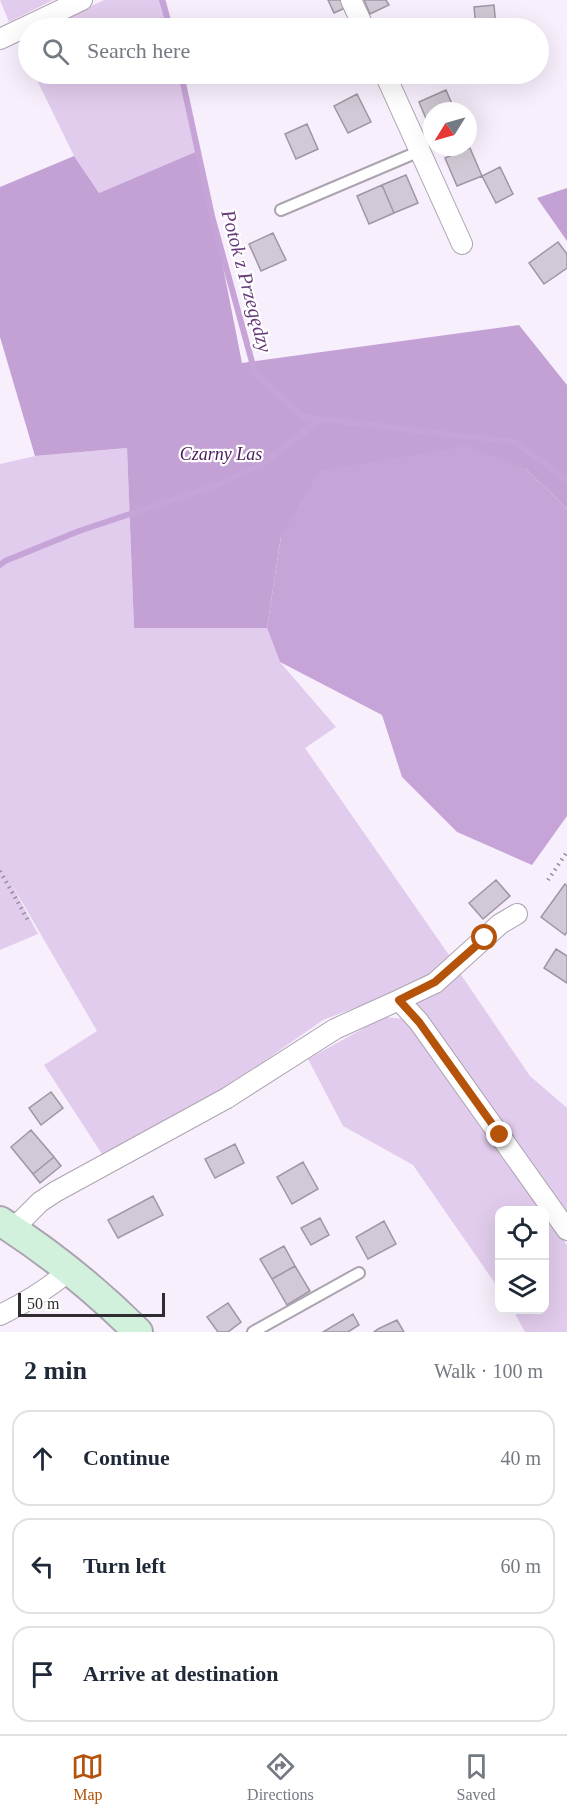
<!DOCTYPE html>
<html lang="en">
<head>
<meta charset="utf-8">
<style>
  :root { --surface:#fff; --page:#f6f6f7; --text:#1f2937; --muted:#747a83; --line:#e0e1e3; --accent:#b45309 }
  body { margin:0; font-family:Georgia,serif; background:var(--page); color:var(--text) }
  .controls { position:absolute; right:18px; bottom:18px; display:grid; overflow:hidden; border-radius:12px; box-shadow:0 6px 24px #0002 }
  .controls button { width:54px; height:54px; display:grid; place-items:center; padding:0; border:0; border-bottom:2px solid var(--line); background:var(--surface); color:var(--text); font:30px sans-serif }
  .compass { position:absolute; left:423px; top:102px; width:54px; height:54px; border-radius:50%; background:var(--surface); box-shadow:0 6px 24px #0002; rotate:233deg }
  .scale { position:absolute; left:18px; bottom:15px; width:147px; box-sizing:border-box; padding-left:6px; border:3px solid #2f2c31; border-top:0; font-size:16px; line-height:21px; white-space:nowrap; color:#2f2c31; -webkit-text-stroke:4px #fff; paint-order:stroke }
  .stop { position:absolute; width:18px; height:18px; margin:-14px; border:4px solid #b45309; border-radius:50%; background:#fff }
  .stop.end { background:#b45309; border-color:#fff; box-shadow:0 2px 6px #0008 }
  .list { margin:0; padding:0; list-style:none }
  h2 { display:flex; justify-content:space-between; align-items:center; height:78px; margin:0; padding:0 24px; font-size:26px }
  h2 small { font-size:20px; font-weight:400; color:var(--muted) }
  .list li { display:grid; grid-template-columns:39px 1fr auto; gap:18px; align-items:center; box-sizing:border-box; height:96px; margin:0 12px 12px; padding:0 12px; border:2px solid var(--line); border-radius:18px }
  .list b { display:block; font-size:22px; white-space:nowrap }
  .list em { font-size:20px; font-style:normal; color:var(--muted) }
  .icon { flex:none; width:33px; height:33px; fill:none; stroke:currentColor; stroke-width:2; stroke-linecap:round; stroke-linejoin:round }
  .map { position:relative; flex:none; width:567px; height:1332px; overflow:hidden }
  .search { position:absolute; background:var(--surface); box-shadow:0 6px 24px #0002; left:18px; right:18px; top:18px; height:66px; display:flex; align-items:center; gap:15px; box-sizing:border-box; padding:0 21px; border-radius:33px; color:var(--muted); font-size:22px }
  .sheet { height:402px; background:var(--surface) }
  nav { display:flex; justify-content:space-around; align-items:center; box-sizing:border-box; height:84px; border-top:2px solid var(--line); background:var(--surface); font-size:16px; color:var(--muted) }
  nav a { display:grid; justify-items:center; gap:3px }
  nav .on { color:var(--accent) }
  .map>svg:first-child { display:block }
  .green { fill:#e2cced }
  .forest { fill:#c4a1d5 }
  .water { fill:#c6a4d7 }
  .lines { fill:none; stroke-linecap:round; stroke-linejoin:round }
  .stream { stroke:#c6a4d7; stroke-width:6 }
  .building { fill:#d1c9d5; stroke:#9e96a2; stroke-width:1.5 }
  .service-casing { stroke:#aba4b0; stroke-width:14 }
  .minor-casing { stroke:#aba4b0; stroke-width:22 }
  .secondary-casing { stroke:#aba4b0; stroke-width:32 }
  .path { stroke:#948e97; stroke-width:4; stroke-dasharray:1.5 4.5; stroke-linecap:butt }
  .service { stroke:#fff; stroke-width:10 }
  .minor { stroke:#fff; stroke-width:20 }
  .secondary { stroke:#d1f1dd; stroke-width:28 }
  .route { stroke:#b45309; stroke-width:8 }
  .labels { text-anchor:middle; stroke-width:4.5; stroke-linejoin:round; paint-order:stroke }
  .park-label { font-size:18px; font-style:italic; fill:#481c5a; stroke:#fff }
  .water-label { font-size:20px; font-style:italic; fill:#663a79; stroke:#fff }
</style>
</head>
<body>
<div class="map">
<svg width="567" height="1332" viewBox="0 0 567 1332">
  <rect width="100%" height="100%" fill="#f8effc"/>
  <path class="green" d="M0 0H53L9 22Z
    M104 0H166L173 28H45Z
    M34 74H183L200 150 99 193 74 156Z
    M127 448 134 628H267L280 662 336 727 305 748 456 965 410 987 323 1020 220 1092 102 1154 44 1065 97 1031 11 883 38 934 0 950V464L35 456Z
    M457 969 530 1076 567 1108V1221L414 1006 419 997Z
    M384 1017 408 1019 543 1210H500L499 1289 413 1165 343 1126 308 1059Z
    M545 1213 567 1245V1332H525L513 1310H544Z"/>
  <path class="forest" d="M200 150 242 363 519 325 567 385V509L526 469 281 536 267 628H134L127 448 35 456 0 337V187L74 156 99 193Z
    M567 188V241L537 198Z"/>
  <path class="water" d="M466 446 526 469 567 509V816L532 865 457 832 402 777 382 715 280 662 267 628 281 536 319 471Z"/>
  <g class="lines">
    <path class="stream" d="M162 0 170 28
      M181 74 212 216 255 373 303 417 515 442 567 480
      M0 565 5 561 79 531 220 484 262 464 321 419"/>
  </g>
  <path class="building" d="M328 0H344L347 7 334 13Z
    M364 0H386L389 5 370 14Z
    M494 5 496 27 476 28 474 7Z
    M265 19 268 28H239V27Z
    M446 90 455 111H432V127L430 128 419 102Z
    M357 94 371 122 348 133 334 106Z
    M307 124 318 149 296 159 285 134Z
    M470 148 482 176 457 186 445 158Z
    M500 167 513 194 496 203 482 176Z
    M406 175 418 203 394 213 382 185Z
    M382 185 394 213 369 224 357 196Z
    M273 233 286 260 261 271 249 244Z
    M558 242 567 254V268L544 284 529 263Z
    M496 880 510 896 483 919 469 903Z
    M565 884 567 886V932L565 935 541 917Z
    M556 949 567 956V983L544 968Z
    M51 1092 63 1108 41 1125 29 1108Z
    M31 1130 54 1157 33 1174 11 1147Z
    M235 1144 244 1163 215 1178 205 1159Z
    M54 1157 61 1166 40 1183 33 1174Z
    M303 1162 318 1189 292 1204 277 1177Z
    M153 1196 163 1215 118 1238 108 1220Z
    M320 1218 329 1235 311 1245 301 1228Z
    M384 1221 396 1244 368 1259 356 1237Z
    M284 1246 295 1266 272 1279 260 1259Z
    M295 1266 310 1291 287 1305 272 1279Z
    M228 1303 241 1322 228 1332H218L207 1317Z
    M353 1314 359 1325 348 1332H323Z
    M397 1320 404 1332H374L378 1329Z"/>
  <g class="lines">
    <g class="service-casing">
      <path id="service" d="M281 210 420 151
        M253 1332 359 1273"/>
    </g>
    <g class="minor-casing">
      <path id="minor" d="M351 0 364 28
        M0 39 82 0
        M385 74 462 244
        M399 1000 435 983 500 924 517 914
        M13 1229 40 1202 55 1192 227 1098 335 1029 399 1000 419 1022 567 1230
        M0 1315C25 1303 48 1289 70 1270"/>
    </g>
    <g class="secondary-casing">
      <path id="secondary" d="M0 1221C50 1253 96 1290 138 1332"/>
    </g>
    <path class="path" d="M0 871 29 922
      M548 880 567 852"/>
    <use href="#service" class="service"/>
    <use href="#minor" class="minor"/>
    <use href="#secondary" class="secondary"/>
  </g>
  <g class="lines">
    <path class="route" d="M485 938 435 982 399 1000 419 1022 500 1135"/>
  </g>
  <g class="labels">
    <g class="park-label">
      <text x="221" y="460">Czarny Las</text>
    </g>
    <g class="water-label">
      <text transform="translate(247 281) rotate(75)" y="7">Potok z Przegędzy</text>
    </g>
  </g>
</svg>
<div class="controls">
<button><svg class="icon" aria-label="locate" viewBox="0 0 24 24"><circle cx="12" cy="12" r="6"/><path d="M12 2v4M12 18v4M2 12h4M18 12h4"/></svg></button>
<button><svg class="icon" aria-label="layers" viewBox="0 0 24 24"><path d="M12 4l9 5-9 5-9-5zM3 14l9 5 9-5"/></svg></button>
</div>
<svg class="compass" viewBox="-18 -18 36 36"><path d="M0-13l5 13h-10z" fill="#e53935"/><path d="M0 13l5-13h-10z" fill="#747a83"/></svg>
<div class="scale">50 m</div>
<div class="stop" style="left:485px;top:938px"></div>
<div class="stop end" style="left:500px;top:1135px"></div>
<div class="search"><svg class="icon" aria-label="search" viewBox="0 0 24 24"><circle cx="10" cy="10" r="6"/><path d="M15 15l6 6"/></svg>Search here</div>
</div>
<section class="sheet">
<h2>2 min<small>Walk · 100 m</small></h2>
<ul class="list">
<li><svg class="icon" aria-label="ahead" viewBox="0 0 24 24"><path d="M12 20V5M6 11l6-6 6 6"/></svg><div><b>Continue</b></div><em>40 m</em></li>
<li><svg class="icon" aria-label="left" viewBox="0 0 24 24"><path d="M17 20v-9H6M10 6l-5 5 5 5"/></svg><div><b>Turn left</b></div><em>60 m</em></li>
<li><svg class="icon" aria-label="arrive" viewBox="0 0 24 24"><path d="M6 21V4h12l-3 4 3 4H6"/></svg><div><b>Arrive at destination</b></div></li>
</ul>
</section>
<nav>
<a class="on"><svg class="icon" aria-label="map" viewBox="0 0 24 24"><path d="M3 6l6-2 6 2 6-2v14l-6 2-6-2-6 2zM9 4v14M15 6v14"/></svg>Map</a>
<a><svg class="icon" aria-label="directions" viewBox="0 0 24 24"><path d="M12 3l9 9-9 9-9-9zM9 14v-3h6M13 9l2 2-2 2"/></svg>Directions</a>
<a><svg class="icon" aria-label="saved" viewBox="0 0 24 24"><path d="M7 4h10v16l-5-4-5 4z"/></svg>Saved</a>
</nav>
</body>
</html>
